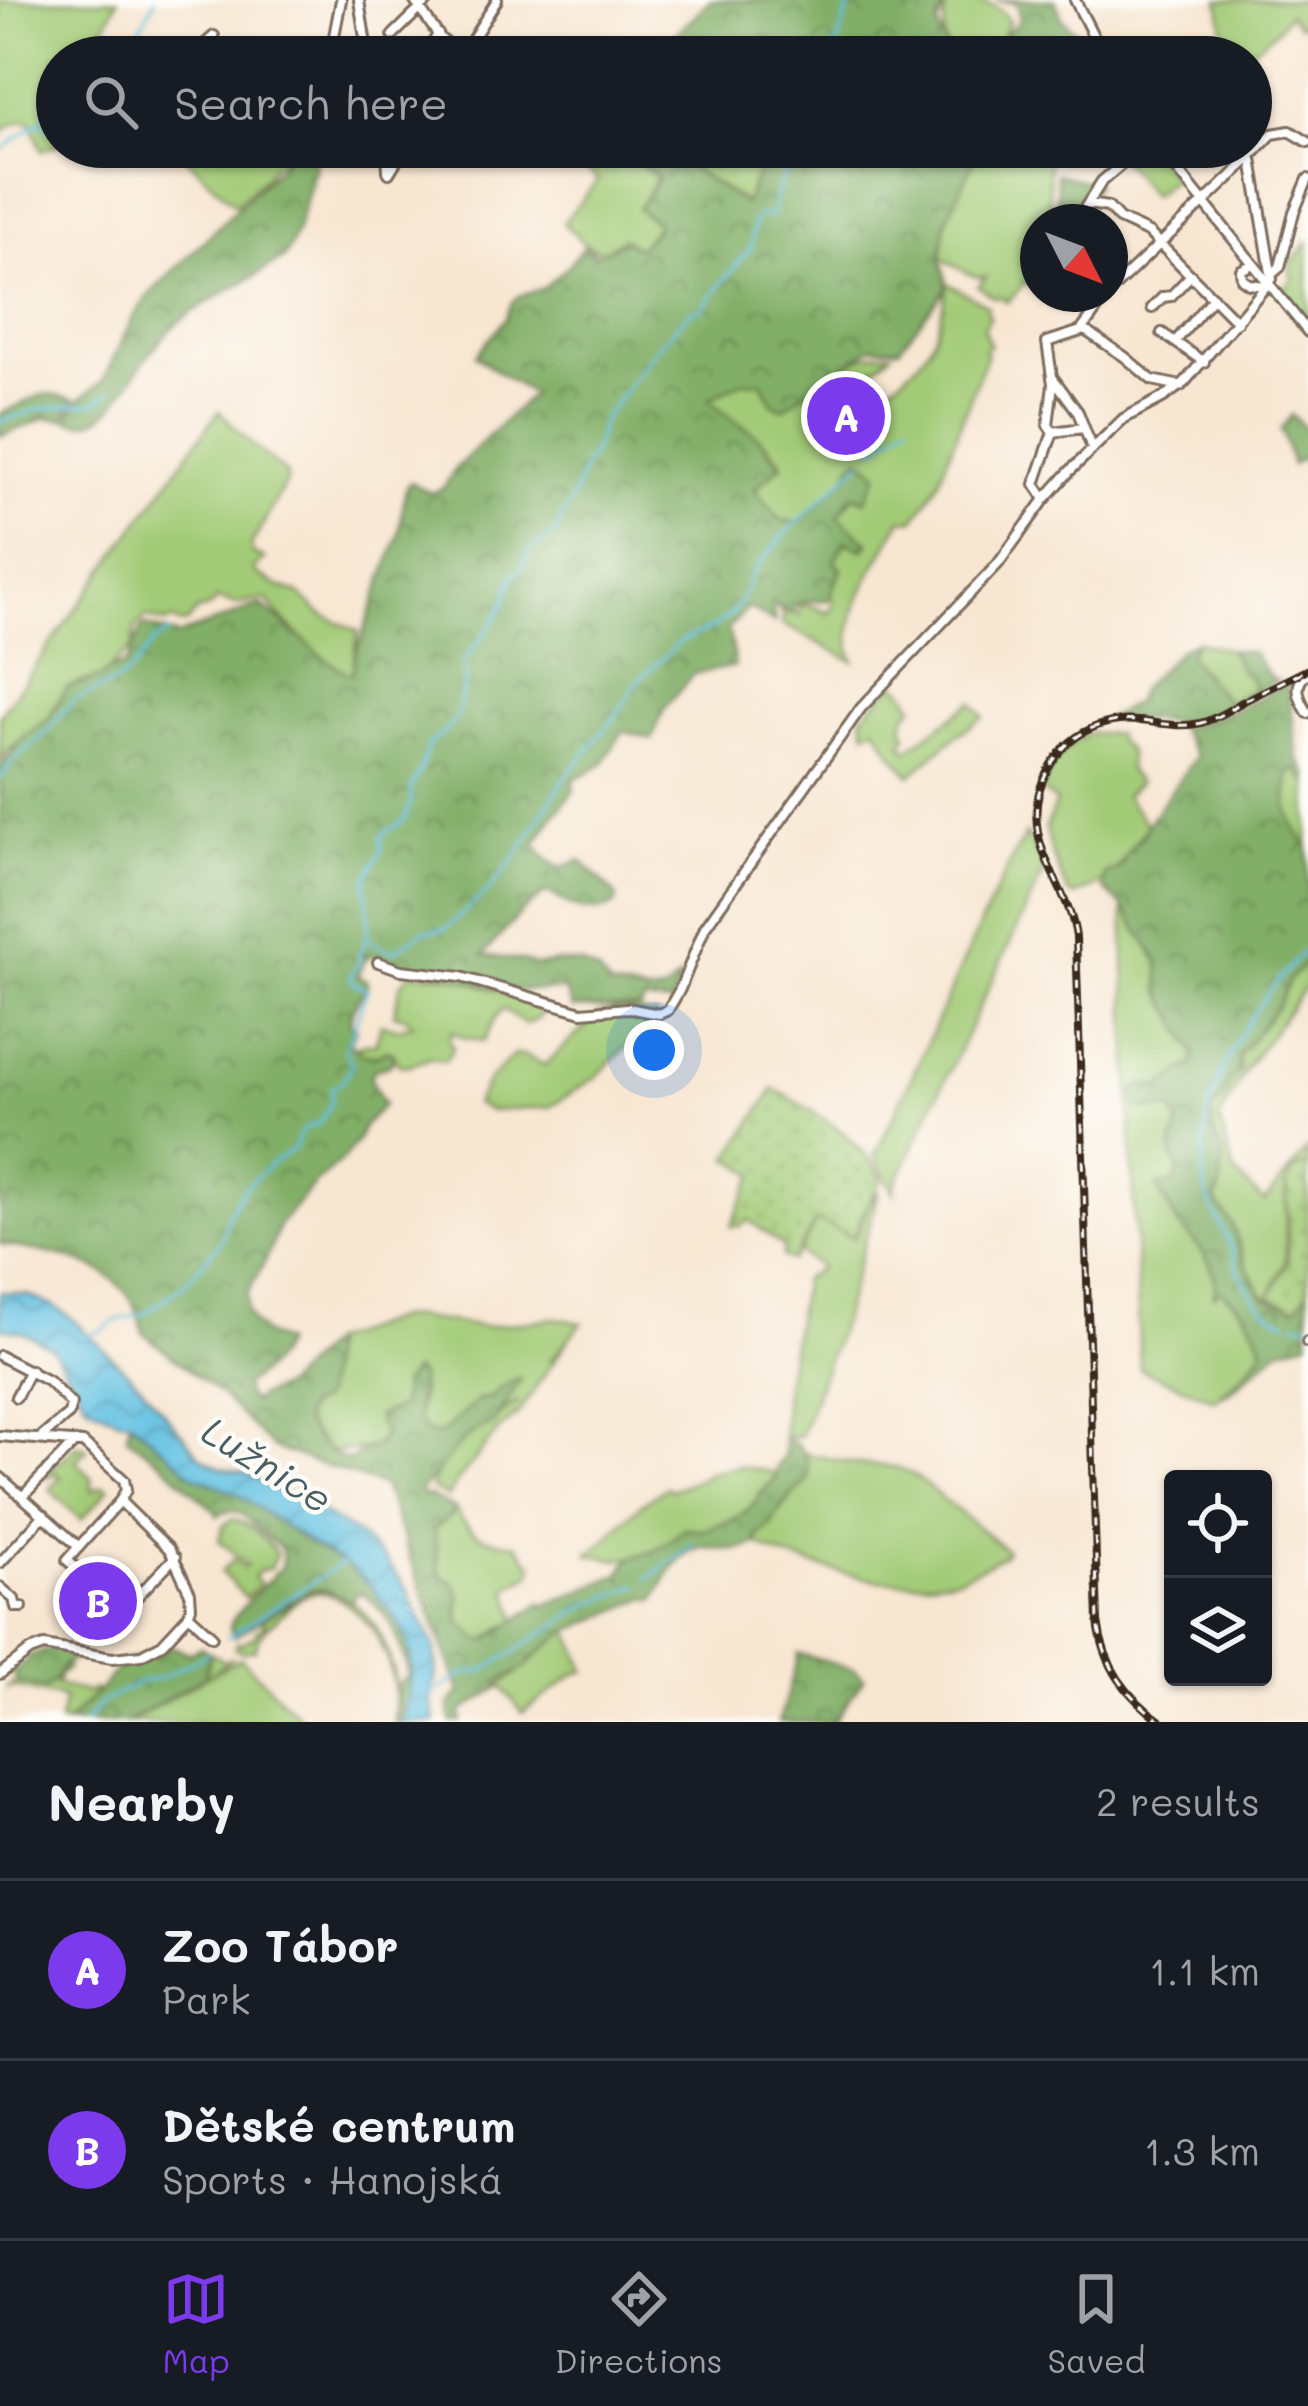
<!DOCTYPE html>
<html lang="en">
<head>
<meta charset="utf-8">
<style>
  :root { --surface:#171b24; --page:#20242c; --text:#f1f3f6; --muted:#9ea1a6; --line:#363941; --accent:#7c3aed }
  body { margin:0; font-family:Mali,sans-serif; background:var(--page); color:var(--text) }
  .controls { position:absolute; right:36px; bottom:36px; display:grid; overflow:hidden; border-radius:12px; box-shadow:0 3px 9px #0004 }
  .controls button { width:108px; height:108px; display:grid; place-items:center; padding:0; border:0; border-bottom:3px solid var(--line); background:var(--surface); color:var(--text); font:60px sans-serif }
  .compass { position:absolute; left:1020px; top:204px; width:108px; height:108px; border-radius:50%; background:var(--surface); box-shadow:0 3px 9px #0004; rotate:132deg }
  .you { position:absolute; left:654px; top:1050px; width:42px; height:42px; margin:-30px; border:9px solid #fff; border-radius:50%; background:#1a73e8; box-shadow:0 0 0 18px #1a73e833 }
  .badge { display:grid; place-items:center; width:78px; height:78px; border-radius:50%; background:var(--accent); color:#fff; font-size:39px; font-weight:700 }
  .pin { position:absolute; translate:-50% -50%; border:6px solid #fff; box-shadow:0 3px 12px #0006 }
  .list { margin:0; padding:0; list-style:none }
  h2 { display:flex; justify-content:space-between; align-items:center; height:156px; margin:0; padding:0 48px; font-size:51px }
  h2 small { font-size:39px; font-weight:400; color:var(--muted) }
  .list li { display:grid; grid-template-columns:78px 1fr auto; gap:36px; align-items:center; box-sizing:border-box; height:180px; padding:0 48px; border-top:3px solid var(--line) }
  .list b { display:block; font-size:45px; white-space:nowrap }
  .list p { margin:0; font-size:39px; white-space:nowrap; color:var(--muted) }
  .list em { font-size:39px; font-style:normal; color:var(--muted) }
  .icon { flex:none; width:66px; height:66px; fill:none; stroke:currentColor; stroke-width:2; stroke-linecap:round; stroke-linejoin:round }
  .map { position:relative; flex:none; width:1308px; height:1722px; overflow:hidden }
  .search { position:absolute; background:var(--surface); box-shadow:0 3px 9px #0004; left:36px; right:36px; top:36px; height:132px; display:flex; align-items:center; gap:30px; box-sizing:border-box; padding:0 42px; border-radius:66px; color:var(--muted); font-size:45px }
  .sheet { height:516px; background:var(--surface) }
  nav { display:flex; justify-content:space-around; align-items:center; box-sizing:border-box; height:168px; border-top:3px solid var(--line); background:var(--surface); font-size:33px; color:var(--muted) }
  nav a { display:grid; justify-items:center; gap:6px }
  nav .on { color:var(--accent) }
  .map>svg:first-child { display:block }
  .green { fill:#a3cb77; stroke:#6f7a4a; stroke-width:3 }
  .forest { fill:url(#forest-crowns); stroke:#5e6c43; stroke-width:3 }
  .garden { fill:url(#garden-dots); stroke:#6f7a4a; stroke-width:3 }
  .water { fill:url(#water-waves); stroke:#507680; stroke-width:3 }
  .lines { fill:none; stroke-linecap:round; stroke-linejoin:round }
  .stream { stroke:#65c2e3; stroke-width:3 }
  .minor-casing { stroke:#7d6c5d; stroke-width:14 }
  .minor { stroke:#fff; stroke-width:8 }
  .rail-casing { stroke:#3b2a1e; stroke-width:8 }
  .rail { stroke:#fdfcf7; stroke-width:3; stroke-dasharray:9; stroke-linecap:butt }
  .labels { text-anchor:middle; stroke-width:9; stroke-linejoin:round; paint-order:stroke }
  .water-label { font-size:39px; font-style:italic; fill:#4a5f63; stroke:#fdfcf7 }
</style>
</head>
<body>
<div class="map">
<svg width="1308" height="1722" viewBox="0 0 1308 1722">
  <defs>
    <pattern id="forest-crowns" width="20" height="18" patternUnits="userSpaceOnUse" patternTransform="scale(3)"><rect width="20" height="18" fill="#82af68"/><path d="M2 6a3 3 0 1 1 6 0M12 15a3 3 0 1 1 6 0" fill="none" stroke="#6c8f55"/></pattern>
    <pattern id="garden-dots" width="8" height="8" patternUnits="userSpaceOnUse" patternTransform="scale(3)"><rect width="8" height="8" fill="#a3cb77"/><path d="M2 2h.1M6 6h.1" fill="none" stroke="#8dae66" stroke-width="1.8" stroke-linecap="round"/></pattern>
    <pattern id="water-waves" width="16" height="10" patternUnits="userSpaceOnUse" patternTransform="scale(3)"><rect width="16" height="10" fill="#65c2e3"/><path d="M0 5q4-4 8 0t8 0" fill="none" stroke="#549eb7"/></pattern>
  </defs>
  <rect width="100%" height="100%" fill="#fdfcf7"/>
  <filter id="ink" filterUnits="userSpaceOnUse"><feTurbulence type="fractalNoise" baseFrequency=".00833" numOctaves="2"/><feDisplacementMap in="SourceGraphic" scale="24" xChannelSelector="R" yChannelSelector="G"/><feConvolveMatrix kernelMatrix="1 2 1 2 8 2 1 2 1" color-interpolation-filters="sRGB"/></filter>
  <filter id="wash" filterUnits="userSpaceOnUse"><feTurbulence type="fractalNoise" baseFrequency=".004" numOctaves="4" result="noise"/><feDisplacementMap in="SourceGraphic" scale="48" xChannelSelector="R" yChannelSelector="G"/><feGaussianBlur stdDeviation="2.7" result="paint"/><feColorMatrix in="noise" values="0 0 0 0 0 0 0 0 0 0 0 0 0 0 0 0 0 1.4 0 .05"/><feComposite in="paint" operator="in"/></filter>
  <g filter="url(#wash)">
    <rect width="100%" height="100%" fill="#f7e6d2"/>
    <path class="green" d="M0 0H118L89 57H57V145L42 151 31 122C16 119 10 126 0 135Z
      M945 0C970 0 999 0 1009 21L1002 40 1008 52 1016 57H949L944 37Z
      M1219 0H1308V25L1298 26 1288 14C1277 32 1251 56 1228 57Z
      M175 147H290L282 162 272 165 267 175 235 205Z
      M590 147H618L657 177 638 209 657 224 641 247 632 246 623 238 602 252 585 244 563 223 598 180 578 163Z
      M658 147H735L760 167 745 203Z
      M979 147H1048L1050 205 1054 203 1061 216 1053 222H1038V281L1026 285 1022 282 1023 285 1008 302 999 296 995 298 978 286 986 277C970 280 956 263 941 259L945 224Z
      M1128 147H1148L1174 178 1152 196 1118 156Z
      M1308 242V324L1282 292 1294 277 1290 272 1291 263Z
      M947 283 988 306 987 312 990 317 983 327 990 345 984 349 987 354 937 485 915 519 901 520C883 556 836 616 854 661L782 624 784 616 779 609 800 615 801 605 805 604 830 613 834 602 831 593 842 571 840 566 833 562 846 540 862 549 866 548 869 542 859 536 788 529 755 490 782 462C760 432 734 424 709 399L743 381 762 382 773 404 784 408C813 388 856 347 892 353L860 381 874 395C926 367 938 341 947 283Z
      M219 411 250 443 287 474V480L251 546 253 554 265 559 254 569 255 573 280 587 299 593 321 614 358 631 352 676C318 657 290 629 266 599L237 605 217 599 211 607 197 611 187 623 180 624 171 620 166 623 147 617C134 625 133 632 133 647L100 678 87 680 66 688 48 720 24 737 3 755 0 762V715Z
      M1196 641 1230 650 1243 673 1249 676 1254 690 1228 703 1187 655Z
      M895 682 905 692 914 707 907 713 903 725 907 735 902 743 907 750 972 702 984 717 957 735 910 775 891 752 876 727 866 732 862 716Z
      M1091 733 1116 734 1117 740 1129 752 1128 770 1139 783 1125 795 1147 825C1142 835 1135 840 1129 850 1108 882 1111 881 1074 896L1068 893 1051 852 1046 828 1056 802 1043 791C1048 766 1067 743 1091 733Z
      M1294 767 1308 784V847C1288 823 1279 796 1294 767Z
      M1026 833 1045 869 894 1187V1192L874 1156C928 1050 969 938 1026 833Z
      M1123 907 1159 962 1160 990 1195 1053 1194 1063 1160 1087 1143 1085 1148 1110 1171 1109 1179 1124C1175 1134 1170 1146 1173 1157 1174 1161 1178 1163 1178 1167 1181 1181 1168 1186 1158 1191 1166 1202 1172 1215 1179 1226 1183 1232 1190 1235 1195 1240 1206 1253 1215 1268 1215 1286 1238 1304 1256 1321 1263 1350L1242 1376 1216 1400 1140 1369Z
      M1308 961V983L1247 1067 1219 1119 1235 1173 1264 1202 1308 1149V1165L1295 1169 1287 1182 1285 1262 1268 1299C1245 1280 1244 1251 1232 1226 1228 1217 1220 1209 1215 1201L1220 1190 1218 1179 1223 1153 1213 1132 1210 1112C1223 1103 1222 1093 1228 1082 1230 1077 1235 1075 1239 1072V1055L1278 1005 1291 977Z
      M410 973 453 976 547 1007 536 1020 525 1024 503 1009C491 1019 492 1030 483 1041L463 1037 451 1031 449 1040 453 1048 445 1061 430 1058C418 1062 397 1075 393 1053L386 1050 378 1056 361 1054 358 1050 361 1045 376 1043 381 1024 397 1028 413 1024 405 1017 394 1014 401 984Z
      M623 1010 657 1016 597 1076 550 1107 490 1111 475 1104 488 1081 514 1055H523L545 1065 599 1014Z
      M879 1191 839 1330 800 1437H784V1391L803 1279 818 1270 819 1266 799 1253 816 1221C824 1221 844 1235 855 1238L868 1206Z
      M413 1317 485 1327 555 1318 582 1323 549 1362 568 1341 516 1416 498 1431 456 1483 448 1497 431 1488C437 1461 467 1431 493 1424L499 1415 520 1401 500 1411 519 1379 498 1390 493 1397 478 1400 441 1434C429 1437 422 1429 417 1419 419 1404 425 1385 416 1372L401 1407 381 1426 384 1434 374 1448 331 1452 304 1424 305 1410C328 1396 321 1386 326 1363 327 1356 329 1349 329 1342L397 1318Z
      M78 1445 87 1449 76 1461 92 1478V1491L103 1486 109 1489 81 1520 50 1489 61 1477 55 1472 50 1477 42 1478Z
      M805 1453 855 1464 896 1467 915 1476 1006 1550 1004 1555C984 1566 966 1577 944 1580 893 1587 844 1575 797 1560 781 1555 767 1552 755 1541 772 1519 789 1498 809 1479Z
      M739 1466 776 1473C764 1499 736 1526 705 1529 698 1530 691 1528 685 1528 669 1546 644 1559 619 1559 609 1559 600 1556 589 1555V1552L595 1550 640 1505 667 1487 671 1490 704 1477 706 1473Z
      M455 1509C470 1536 487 1541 516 1544L533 1566 531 1575 507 1588 518 1620 502 1628 484 1642 474 1638 460 1621 459 1594 455 1585 439 1572 434 1529 452 1515Z
      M232 1519C248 1521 268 1540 276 1554L270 1568 256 1573 254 1578 260 1584 246 1598 221 1572 234 1559 244 1568 247 1565 219 1540 223 1526Z
      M310 1591C376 1587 402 1669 396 1722H393C398 1676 386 1634 348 1605 335 1595 319 1589 304 1596 295 1601 289 1608 282 1614 270 1624 258 1633 255 1650L243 1652 235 1649 238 1642 241 1644 257 1634 256 1631 265 1625 259 1620 269 1613 289 1606Z
      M569 1630 586 1671 575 1674 523 1713 500 1685 526 1667 554 1639Z
      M210 1653 225 1661 233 1657 208 1676 241 1658 304 1722H129L206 1677Z
      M63 1665 68 1668 59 1675 57 1685 90 1693 92 1689 99 1691 67 1722H59L64 1698 14 1687 8 1688 15 1681 44 1689 55 1681Z"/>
    <path class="forest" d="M710 0H945L938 26 949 57H659L677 33Z
      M996 0H1055L1062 18 1077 33 1032 57H1018L1007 44 1004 34 1018 23 1019 8 1015 3Z
      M291 147H316C317 166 312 177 307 194 300 217 297 237 284 258 250 281 211 297 179 322 165 333 152 350 142 364 124 390 105 435 67 420L80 399 102 382 133 318 148 296 281 165Z
      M618 147H657L745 204 761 167 735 147H977L973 162 945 224 941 259 947 283 945 290 899 348 872 347 783 408 773 404 762 382 743 381 709 399 719 409 759 437 781 466 754 489 781 520 798 523 845 478 852 464 860 457 877 471 878 474 865 501 854 495 838 516 868 543 862 549 845 541 834 562 841 568 829 600 800 602 792 614 772 603 775 623 749 608 728 628 735 666 693 674 664 709 652 739 623 731 602 765 574 779V791L553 817 535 844 548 860 560 868 581 860 616 896 617 902C607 913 587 913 571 906 560 901 558 894 545 893L523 911 483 955 523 961 536 966 558 962 582 964 597 972 611 987 647 994 663 993 682 976 671 1004 645 1001 640 1009 572 1008 565 990H507L362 953 367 958 357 974 367 981V985L352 1010 350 1023 356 1028 349 1045 358 1047 361 1053C371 1058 377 1057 386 1050L393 1053 391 1064 374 1070 370 1077 384 1104 363 1127 357 1141 343 1159 315 1183 280 1224 267 1258 247 1294V1312L253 1323 263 1333 283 1343C274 1365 261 1372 244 1386L246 1395 253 1402 258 1397 283 1387 329 1342C329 1346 325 1392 324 1395 321 1403 314 1404 307 1407L304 1420C313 1438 331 1460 353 1460L355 1455 379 1445 384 1434 377 1423V1416L401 1407 402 1384 413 1371 420 1377C421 1401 406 1434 441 1434L478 1400 493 1397 498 1390 516 1379 520 1380 493 1424C459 1433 444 1468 420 1491L425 1497 428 1495 455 1509 452 1515 434 1529 439 1572 455 1585 459 1594 460 1621 479 1640H488L541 1603 544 1606 620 1574 630 1558C652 1552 669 1545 684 1528L703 1530 735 1519 753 1506 760 1494 775 1479 777 1466 784 1456V1440C805 1443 808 1460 809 1478L781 1507 772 1523 756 1537 757 1544C739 1552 727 1549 709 1547 682 1543 664 1580 655 1600L646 1598 568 1631 535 1656 526 1667 498 1682 501 1686 461 1712 463 1722H451L449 1706 460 1692 383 1486 273 1448 220 1394 143 1333C131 1261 60 1255 0 1244V767L26 735 48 720 66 688 100 678 111 669 126 664 143 625 178 636 261 605C293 627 317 658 352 675L355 655 399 535 406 487 411 482 431 493 444 487 456 468 532 394 495 370 476 355 506 318 512 303 518 297 544 288 565 269 585 245 596 255 626 240 632 246 639 248 656 229 657 223 638 209 659 178Z
      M1056 174 1096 184 1079 217 1067 220 1057 199Z
      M50 394 75 400 63 419 46 418 0 436V414L39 396Z
      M1292 415 1308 431V454L1292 465 1281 429Z
      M1196 641 1188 655 1228 703 1254 690 1255 687 1249 676 1243 673 1230 650 1253 653 1271 679 1277 681C1247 696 1216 720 1182 722 1156 723 1132 715 1106 720L1135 702 1139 690 1182 648Z
      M1288 683 1298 759 1308 774V784L1297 769 1291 770C1282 800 1288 823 1308 847V961L1291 977 1278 1005 1239 1055V1072L1228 1082 1227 1091 1211 1112C1213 1118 1212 1125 1213 1132 1213 1134 1221 1149 1222 1151 1225 1163 1220 1189 1215 1201L1232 1224 1243 1260 1264 1297 1296 1308 1308 1291V1341L1280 1348 1230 1392 1218 1397 1242 1376 1263 1350C1258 1326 1241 1303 1220 1290L1214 1295C1219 1265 1200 1249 1182 1228 1175 1220 1163 1198 1157 1187L1162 1184H1171C1186 1167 1174 1168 1172 1151 1172 1141 1176 1133 1179 1124L1170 1109H1137L1133 1093 1136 1088 1143 1085 1160 1087 1194 1063 1195 1053 1160 990 1159 962 1123 907 1103 889 1105 874 1121 867 1128 851 1145 833 1147 825 1196 756 1178 728C1219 723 1252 701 1288 683Z
      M130 1420 193 1475 238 1494 310 1544 343 1563 372 1587 401 1626 409 1647 412 1669 403 1722H396L398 1684 407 1677 408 1672C398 1637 392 1615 361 1592L353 1597V1603L328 1590 312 1589 235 1636C233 1633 230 1631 230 1628 229 1616 273 1578 282 1566V1550L241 1513 231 1510 217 1516 216 1512 161 1462 127 1437Z
      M170 1646 189 1653 201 1647 210 1653 205 1676 126 1722H67L99 1691 117 1669 115 1666 120 1661 139 1659 152 1654 154 1656Z
      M50 1649 78 1656 77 1660 75 1658 63 1666 55 1681 44 1689 15 1681 16 1677 12 1674 32 1654Z
      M799 1654 855 1669 864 1678 834 1722H779Z"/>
    <path class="garden" d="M774 1089C811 1109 865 1140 882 1180L865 1209 853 1237C843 1233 823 1221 816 1221L792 1261 782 1257 784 1247 749 1220 740 1226H731L755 1174 729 1158Z
      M1308 1165V1291L1296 1308 1270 1297 1288 1260 1287 1181 1295 1169Z"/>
    <path class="water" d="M0 1292 27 1295 55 1307 70 1317 141 1385 201 1457 221 1468 250 1474 322 1512 358 1535 386 1561 405 1586 434 1645 437 1668 431 1699 435 1722H403L412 1669 409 1647 401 1626 372 1587 343 1563 310 1544 238 1494 193 1475 130 1420 119 1419 86 1403 52 1348 21 1331 0 1328Z"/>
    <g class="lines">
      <path class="stream" d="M119 57 135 38 155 0
        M832 57 852 0
        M35 124 57 129
        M0 151 57 108
        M0 422 39 409 95 403 111 391
        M873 450 910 422
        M0 779 13 761 43 736 73 701 120 680 133 669 155 640 169 633
        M366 938 382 948 395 951 423 931 445 929 490 889 515 858 565 778 613 720 640 679 681 641 714 627 732 613 740 603 755 569 786 533 863 460
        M1287 1321C1260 1315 1239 1278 1233 1253 1227 1232 1212 1215 1207 1194 1188 1101 1247 1010 1308 947
        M1295 1323H1308
        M84 1336 101 1331 117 1320 146 1313 185 1284 222 1240 228 1215 242 1191 269 1166 295 1148C299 1133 303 1127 319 1124L332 1101 331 1088 342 1082 352 1066 345 1049C357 1029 356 1010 368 990L351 981V976L359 964V956L369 928 366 879 382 850 381 838 386 832 405 820 411 802V788L420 771 429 744 450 727 458 715 466 673 462 663C482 638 508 609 512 576L522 567 530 550 555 534 558 529 563 514 572 500 586 462 593 453 604 418 656 349 690 312 702 309C711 296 719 286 729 274 738 265 740 257 751 249L754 221 759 216H771C775 190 788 171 797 147
        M648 1578 694 1544
        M228 1637 343 1563
        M429 1696 463 1674 484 1671 588 1605 638 1585
        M86 1722 101 1703 138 1683 161 1678 208 1653"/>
    </g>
  </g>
  <g filter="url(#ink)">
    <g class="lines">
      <g class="minor-casing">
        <path id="minor" d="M359 0 368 57
          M414 0 441 39 462 56
          M1075 0 1104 57
          M393 35 429 0
          M462 56 497 0
          M190 57 214 36
          M261 57 270 52 287 57
          M330 57 341 0
          M425 57 438 34
          M1251 117 1261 99
          M387 147 388 171
          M1159 147 1308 332
          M1180 172 1210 147
          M389 173 405 147
          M1088 204 1108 207 1119 219 1149 233 1237 322
          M1076 222 1102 181 1121 165
          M1253 264 1241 270 1242 279 1249 284 1265 286
          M1272 274 1280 267 1294 212 1308 179
          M1110 291 1238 170 1272 134 1290 131 1308 142
          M1152 308 1163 297 1171 296 1191 275
          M1083 329 1125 357 1152 380 1181 386
          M1162 333 1204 362
          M1175 342 1213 297
          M1053 378 1078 412 1092 448
          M1053 432 1083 428
          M1045 499 1035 484 1053 432 1048 425 1053 384 1047 342 1081 331 1108 294
          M1308 673C1292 684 1299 699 1308 713
          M378 962 401 970 461 977 582 1012 627 1008 659 1014 668 1010 680 989 705 927 861 708 998 564 1045 499 1069 472 1123 419 1164 397 1184 383 1272 279 1250 147
          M1307 1342H1308
          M0 1356 48 1381 71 1404 69 1414 39 1439
          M16 1397 30 1370
          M0 1436 83 1443 124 1480 126 1490 120 1501 67 1560 116 1604 124 1607 131 1603 175 1557
          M0 1477 79 1547
          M23 1496 75 1442
          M0 1563 44 1515
          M0 1587 14 1599 16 1607H22
          M189 1615 212 1636
          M0 1674 30 1651 44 1646 112 1658 141 1655 162 1644 188 1616 191 1607 190 1593 170 1550 120 1501"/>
      </g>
      <use href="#minor" class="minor"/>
      <g class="rail-casing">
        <path id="rail" d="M1162 1722C1126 1696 1104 1667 1098 1622L1076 937C1071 897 1041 865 1037 825 1031 775 1068 726 1119 721 1147 718 1173 730 1201 723 1216 719 1229 710 1242 702 1264 691 1286 680 1308 669"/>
      </g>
      <use href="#rail" class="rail"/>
    </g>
  </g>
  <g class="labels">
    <g class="water-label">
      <text transform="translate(267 1465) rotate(32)" y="14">Lužnice</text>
    </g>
  </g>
</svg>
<div class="controls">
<button><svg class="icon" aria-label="locate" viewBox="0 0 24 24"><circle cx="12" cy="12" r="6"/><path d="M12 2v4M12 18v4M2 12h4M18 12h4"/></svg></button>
<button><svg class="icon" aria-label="layers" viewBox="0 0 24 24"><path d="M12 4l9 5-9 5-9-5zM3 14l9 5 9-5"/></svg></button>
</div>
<svg class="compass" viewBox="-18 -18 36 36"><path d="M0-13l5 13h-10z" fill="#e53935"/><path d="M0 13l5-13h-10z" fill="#9ea1a6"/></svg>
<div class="you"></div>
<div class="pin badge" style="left:846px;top:416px">A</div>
<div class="pin badge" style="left:98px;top:1601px">B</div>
<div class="search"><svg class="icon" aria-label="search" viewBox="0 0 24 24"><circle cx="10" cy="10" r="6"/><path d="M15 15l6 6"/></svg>Search here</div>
</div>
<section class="sheet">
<h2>Nearby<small>2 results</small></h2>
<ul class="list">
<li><span class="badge">A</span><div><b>Zoo Tábor</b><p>Park</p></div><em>1.1 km</em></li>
<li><span class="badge">B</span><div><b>Dětské centrum</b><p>Sports · Hanojská</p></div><em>1.3 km</em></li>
</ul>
</section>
<nav>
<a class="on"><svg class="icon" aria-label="map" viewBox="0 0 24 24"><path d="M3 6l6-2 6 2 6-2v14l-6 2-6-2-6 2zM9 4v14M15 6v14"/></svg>Map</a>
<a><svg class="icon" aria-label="directions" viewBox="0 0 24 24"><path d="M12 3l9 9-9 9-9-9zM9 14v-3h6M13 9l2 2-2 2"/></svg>Directions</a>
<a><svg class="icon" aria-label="saved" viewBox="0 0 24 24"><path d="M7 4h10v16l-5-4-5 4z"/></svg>Saved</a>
</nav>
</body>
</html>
